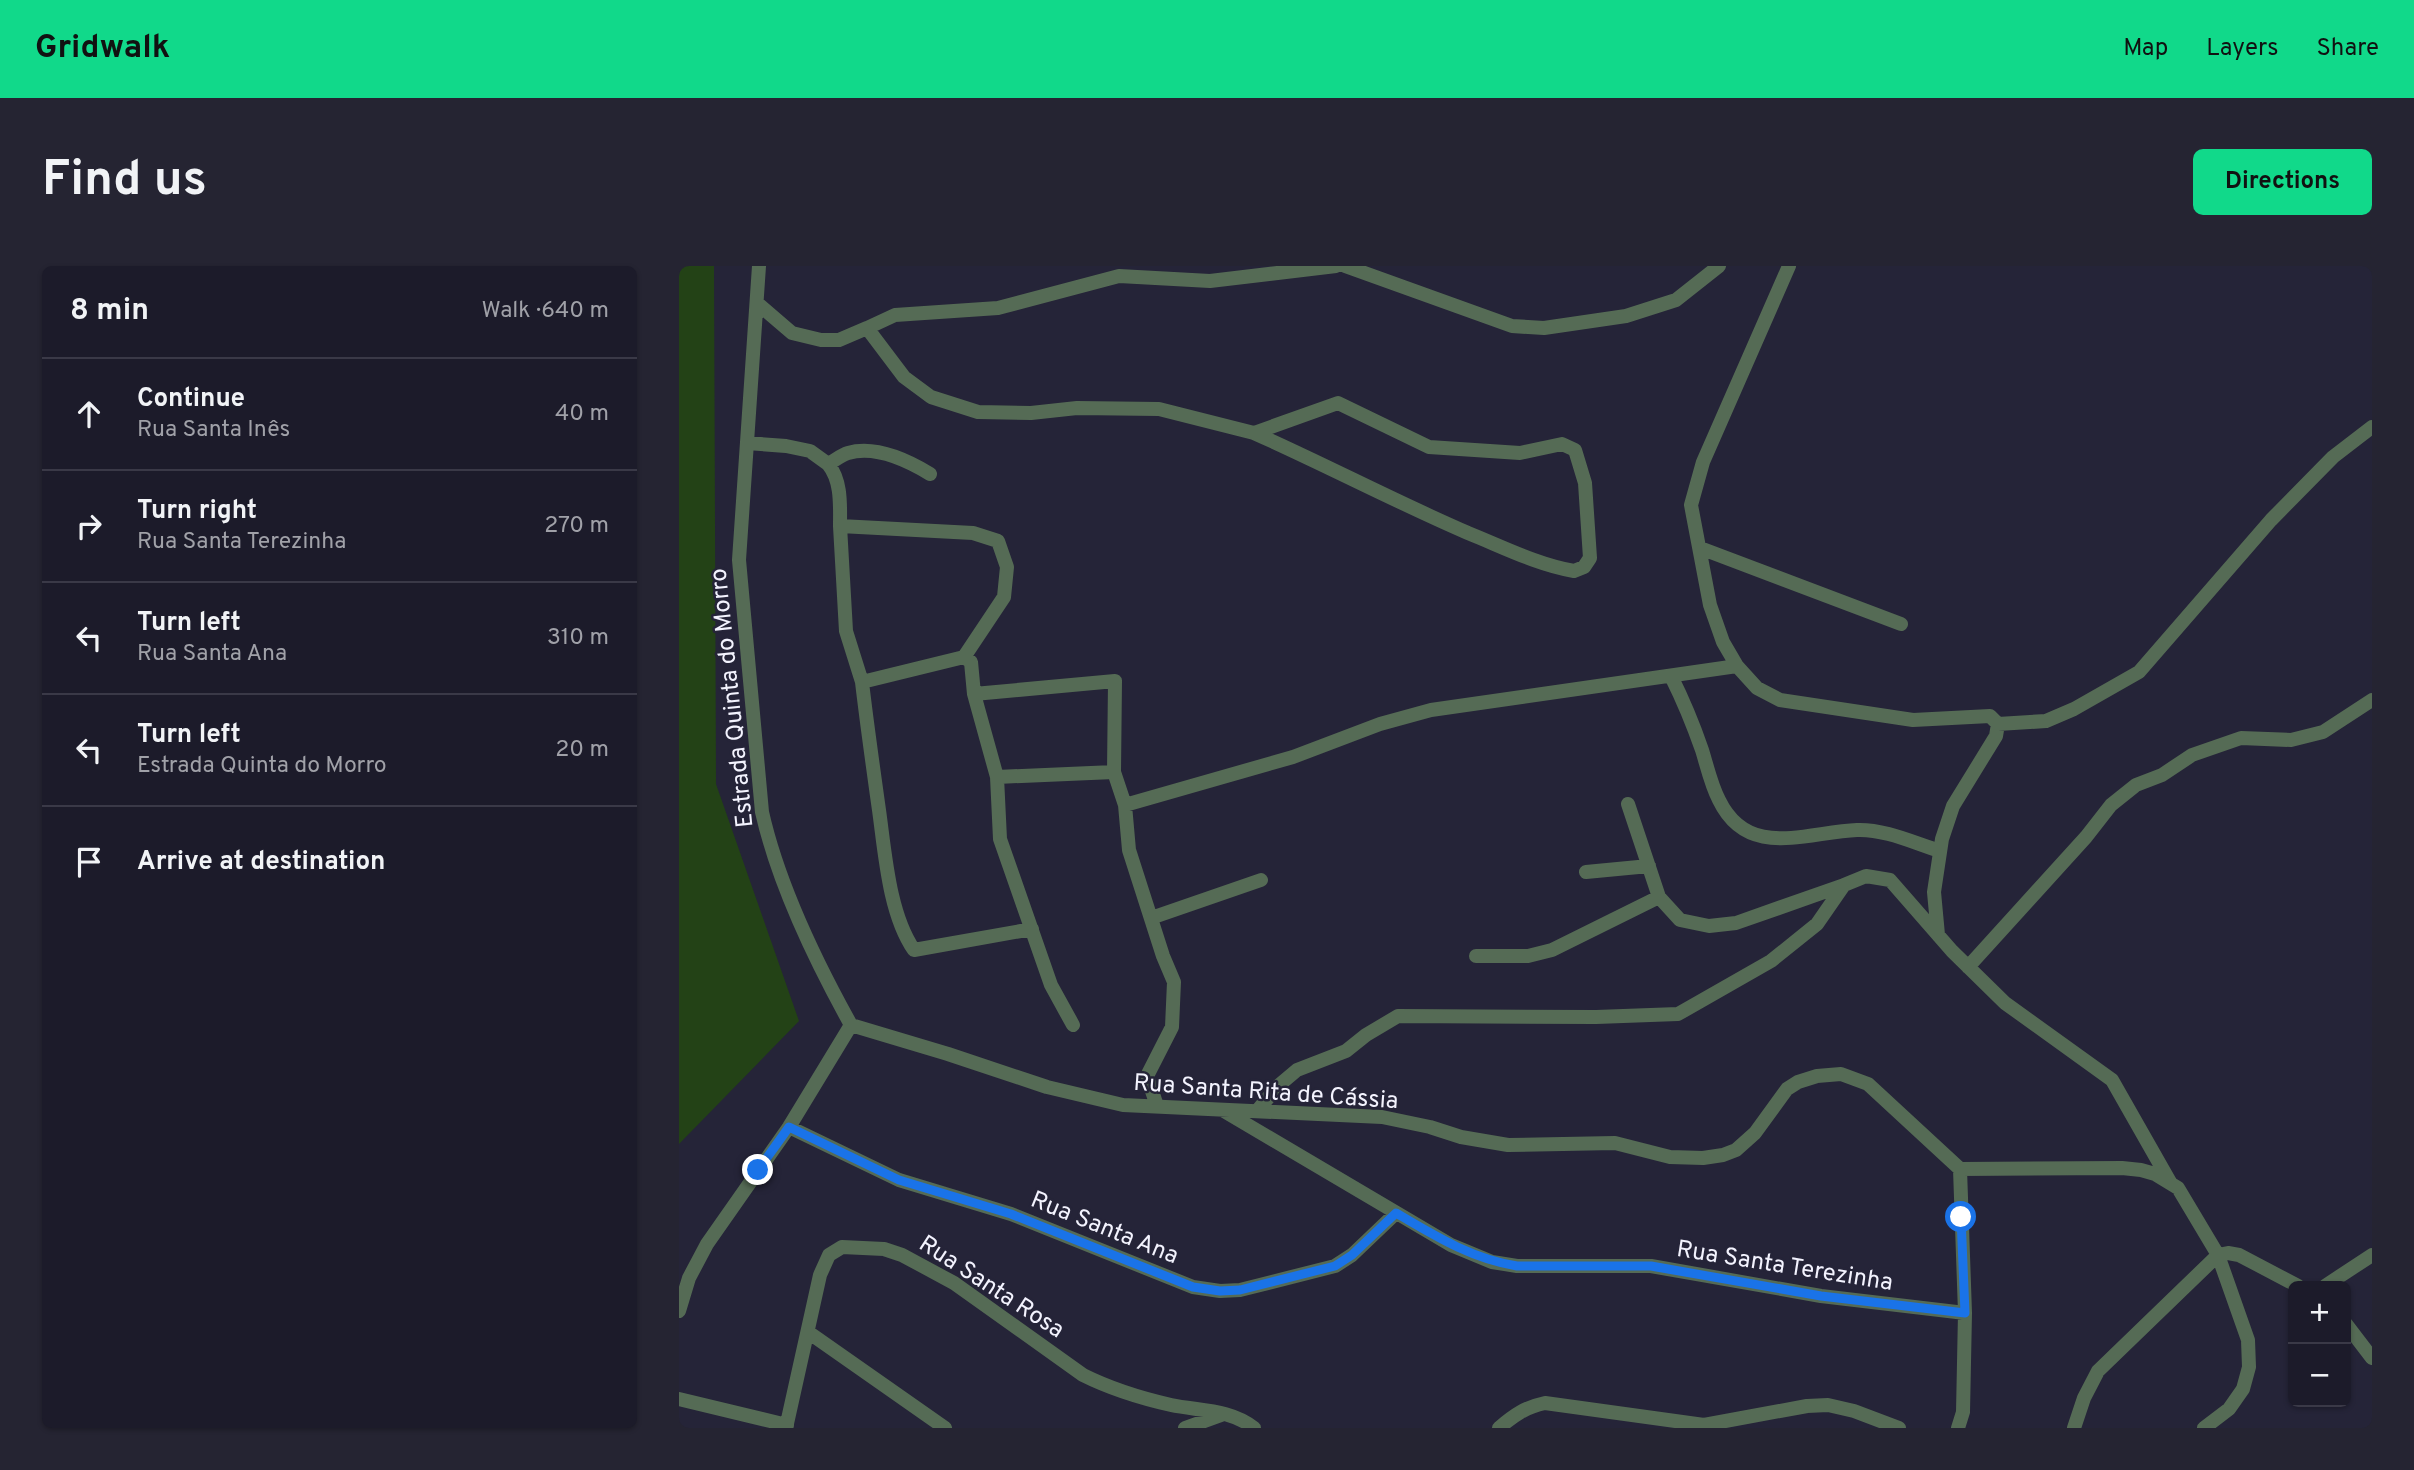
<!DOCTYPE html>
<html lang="en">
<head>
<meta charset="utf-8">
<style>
  :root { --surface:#1c1b2a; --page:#252432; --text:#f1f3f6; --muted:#a0a1a8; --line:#3a3947; --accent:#11d98a }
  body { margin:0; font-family:Overpass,sans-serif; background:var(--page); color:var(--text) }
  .controls { position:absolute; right:21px; bottom:21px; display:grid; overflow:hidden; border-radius:10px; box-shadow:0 2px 5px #0004 }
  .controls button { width:63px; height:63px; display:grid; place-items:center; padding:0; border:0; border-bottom:2px solid var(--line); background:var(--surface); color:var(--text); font:35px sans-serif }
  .stop { position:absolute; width:21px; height:21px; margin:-16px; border:5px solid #1a73e8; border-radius:50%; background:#fff }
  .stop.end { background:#1a73e8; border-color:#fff; box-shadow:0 2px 7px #0008 }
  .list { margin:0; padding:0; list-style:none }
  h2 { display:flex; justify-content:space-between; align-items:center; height:91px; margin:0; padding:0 28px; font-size:30px }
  h2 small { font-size:23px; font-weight:400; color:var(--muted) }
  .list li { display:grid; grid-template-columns:46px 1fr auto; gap:21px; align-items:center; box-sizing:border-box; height:112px; padding:0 28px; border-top:2px solid var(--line) }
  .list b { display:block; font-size:26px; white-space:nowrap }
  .list p { margin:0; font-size:23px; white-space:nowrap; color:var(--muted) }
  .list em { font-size:23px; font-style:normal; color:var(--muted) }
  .icon { flex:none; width:38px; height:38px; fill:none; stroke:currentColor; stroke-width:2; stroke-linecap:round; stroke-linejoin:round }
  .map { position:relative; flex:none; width:1693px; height:1162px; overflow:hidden; border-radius:10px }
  header { display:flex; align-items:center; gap:42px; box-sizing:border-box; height:98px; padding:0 35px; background:var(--accent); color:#111 }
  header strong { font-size:33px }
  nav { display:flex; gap:38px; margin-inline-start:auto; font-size:24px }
  .intro { display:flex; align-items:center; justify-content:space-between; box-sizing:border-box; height:168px; padding:0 42px }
  h1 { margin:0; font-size:49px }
  .button { padding:18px 32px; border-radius:10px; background:var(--accent); color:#111; font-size:24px; font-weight:700 }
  main { display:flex; gap:42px; padding:0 42px }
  aside { flex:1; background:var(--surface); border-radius:10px; box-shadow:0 2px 5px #0004 }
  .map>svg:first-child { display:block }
  .green { fill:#234216 }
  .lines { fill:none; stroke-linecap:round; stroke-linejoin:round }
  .street { stroke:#556b55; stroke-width:14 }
  .route { stroke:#1a73e8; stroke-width:9 }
  .labels { text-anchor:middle; stroke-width:5; stroke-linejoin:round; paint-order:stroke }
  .street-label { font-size:24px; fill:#f3f3fe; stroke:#252438 }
</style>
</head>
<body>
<header>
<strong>Gridwalk</strong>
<nav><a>Map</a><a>Layers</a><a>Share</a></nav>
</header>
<div class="intro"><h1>Find us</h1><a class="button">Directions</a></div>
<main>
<aside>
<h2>8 min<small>Walk · 640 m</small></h2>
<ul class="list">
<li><svg class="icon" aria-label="ahead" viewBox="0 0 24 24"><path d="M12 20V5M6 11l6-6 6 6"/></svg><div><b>Continue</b><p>Rua Santa Inês</p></div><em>40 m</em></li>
<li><svg class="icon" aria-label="right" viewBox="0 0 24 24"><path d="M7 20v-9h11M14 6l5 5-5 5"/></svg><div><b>Turn right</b><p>Rua Santa Terezinha</p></div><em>270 m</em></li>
<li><svg class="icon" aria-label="left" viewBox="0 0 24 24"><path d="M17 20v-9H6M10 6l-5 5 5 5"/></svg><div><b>Turn left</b><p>Rua Santa Ana</p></div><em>310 m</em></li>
<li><svg class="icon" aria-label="left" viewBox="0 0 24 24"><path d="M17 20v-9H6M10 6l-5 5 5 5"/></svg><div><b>Turn left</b><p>Estrada Quinta do Morro</p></div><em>20 m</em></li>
<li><svg class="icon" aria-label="arrive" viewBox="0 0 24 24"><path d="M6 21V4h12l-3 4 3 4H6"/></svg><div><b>Arrive at destination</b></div></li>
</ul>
</aside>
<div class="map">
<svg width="1693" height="1162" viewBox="0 0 1693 1162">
  <rect width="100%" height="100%" fill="#252438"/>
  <path class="green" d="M0 0H35L37 518 120 755 0 878Z"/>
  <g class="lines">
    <path class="street" d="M80 0 60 294 83 546C99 617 137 696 172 759
      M666 0 833 60 865 62 947 50 997 34 1040 0
      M1110 0 1024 196 1012 239 1031 339 1044 376 1058 400 1078 422 1101 434 1234 454 1311 450 1319 458 1317 470 1274 540 1263 573 1255 626 1259 669
      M78 37 113 67 142 74H160L188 62 225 111 252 131 299 146 352 147 398 142 480 143 575 167 659 137 750 181 841 187 883 178 896 184 906 217 911 292 905 301 895 305C859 299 824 281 789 267 717 236 647 199 575 167
      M188 62 216 49 319 42 440 10 531 15 657 0
      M68 177 107 180 131 185 149 198
      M161 260C161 240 163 215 149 198 155 195 162 189 169 187 197 179 228 194 251 208
      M1021 282 1222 358
      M992 410C1004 434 1014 458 1023 484 1028 500 1032 519 1040 534 1069 594 1127 566 1178 564 1206 563 1235 577 1261 585
      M183 416 167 365 161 260 294 267 319 275 328 301 325 331 285 391
      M295 428 292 396 285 391 183 416C188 459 194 501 200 544 206 587 210 648 235 684L353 663
      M1319 458 1367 455 1395 443 1460 406 1592 254 1654 191 1693 161
      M318 511 295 428 436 415 435 506 446 539 614 491 701 458 752 444 1058 400
      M949 538 980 631 1001 654 1030 660 1057 657 1165 619
      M446 539 450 584 484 690 495 716 493 761 468 810 478 840
      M907 606 970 600
      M472 652 582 614
      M797 690H849L873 684 980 631
      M1289 701 1407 571 1432 539 1457 519 1483 509 1513 489 1562 472 1612 474 1644 466 1693 434
      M172 759 269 788 368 821 444 839 703 851 751 861 782 871 829 879 936 877 991 891 1024 892 1044 889 1057 884 1076 867 1108 823 1119 816 1138 810 1162 808 1189 818 1281 903 1443 902 1462 904 1476 908 1499 922 1539 989 1569 1074 1570 1101 1564 1123 1550 1143 1525 1162
      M394 759 372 719 321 573 318 511 435 506
      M545 845 772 979 813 996 838 1000H972L1142 1030 1286 1047
      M578 845 599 820 618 804 667 785 687 769 719 750 917 751 999 748 1092 695 1138 658 1165 619 1187 610 1211 614 1273 685 1326 737 1433 814 1491 916
      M110 861 220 914 332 948 514 1021 541 1025 561 1024 656 1000 673 989 717 947
      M1646 1020 1693 989
      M0 1045 10 1012 28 978 110 861 172 759
      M1667 1058 1693 1092
      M129 1066 266 1162
      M0 1133 108 1159
      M107 1162 141 1009 150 989 163 981 205 983 223 989 275 1017 404 1109C432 1123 461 1132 492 1139 521 1145 551 1143 575 1162
      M506 1162 545 1148
      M820 1162C835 1149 847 1141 866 1137L1025 1159 1128 1140 1149 1139 1175 1145 1220 1162
      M1279 1162 1284 1146 1286 1047 1281 903
      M1395 1162 1405 1132 1419 1105 1539 989 1549 987 1560 989 1619 1020"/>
  </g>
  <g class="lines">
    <path class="route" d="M79 904 110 861 220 914 332 948 514 1021 541 1025 561 1024 656 1000 673 989 717 947C756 970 793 993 838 1000H972L1142 1030 1286 1047 1282 951"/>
  </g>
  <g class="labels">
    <g class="street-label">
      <text transform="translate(52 432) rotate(-96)" y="8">Estrada Quinta do Morro</text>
      <text transform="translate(587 825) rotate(4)" y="8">Rua Santa Rita de Cássia</text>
      <text transform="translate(426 961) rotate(22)" y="8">Rua Santa Ana</text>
      <text transform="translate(1106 999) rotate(9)" y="8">Rua Santa Terezinha</text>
      <text transform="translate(313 1020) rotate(33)" y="8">Rua Santa Rosa</text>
    </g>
  </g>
</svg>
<div class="controls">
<button>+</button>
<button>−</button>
</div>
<div class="stop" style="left:1282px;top:951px"></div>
<div class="stop end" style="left:79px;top:904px"></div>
</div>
</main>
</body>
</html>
